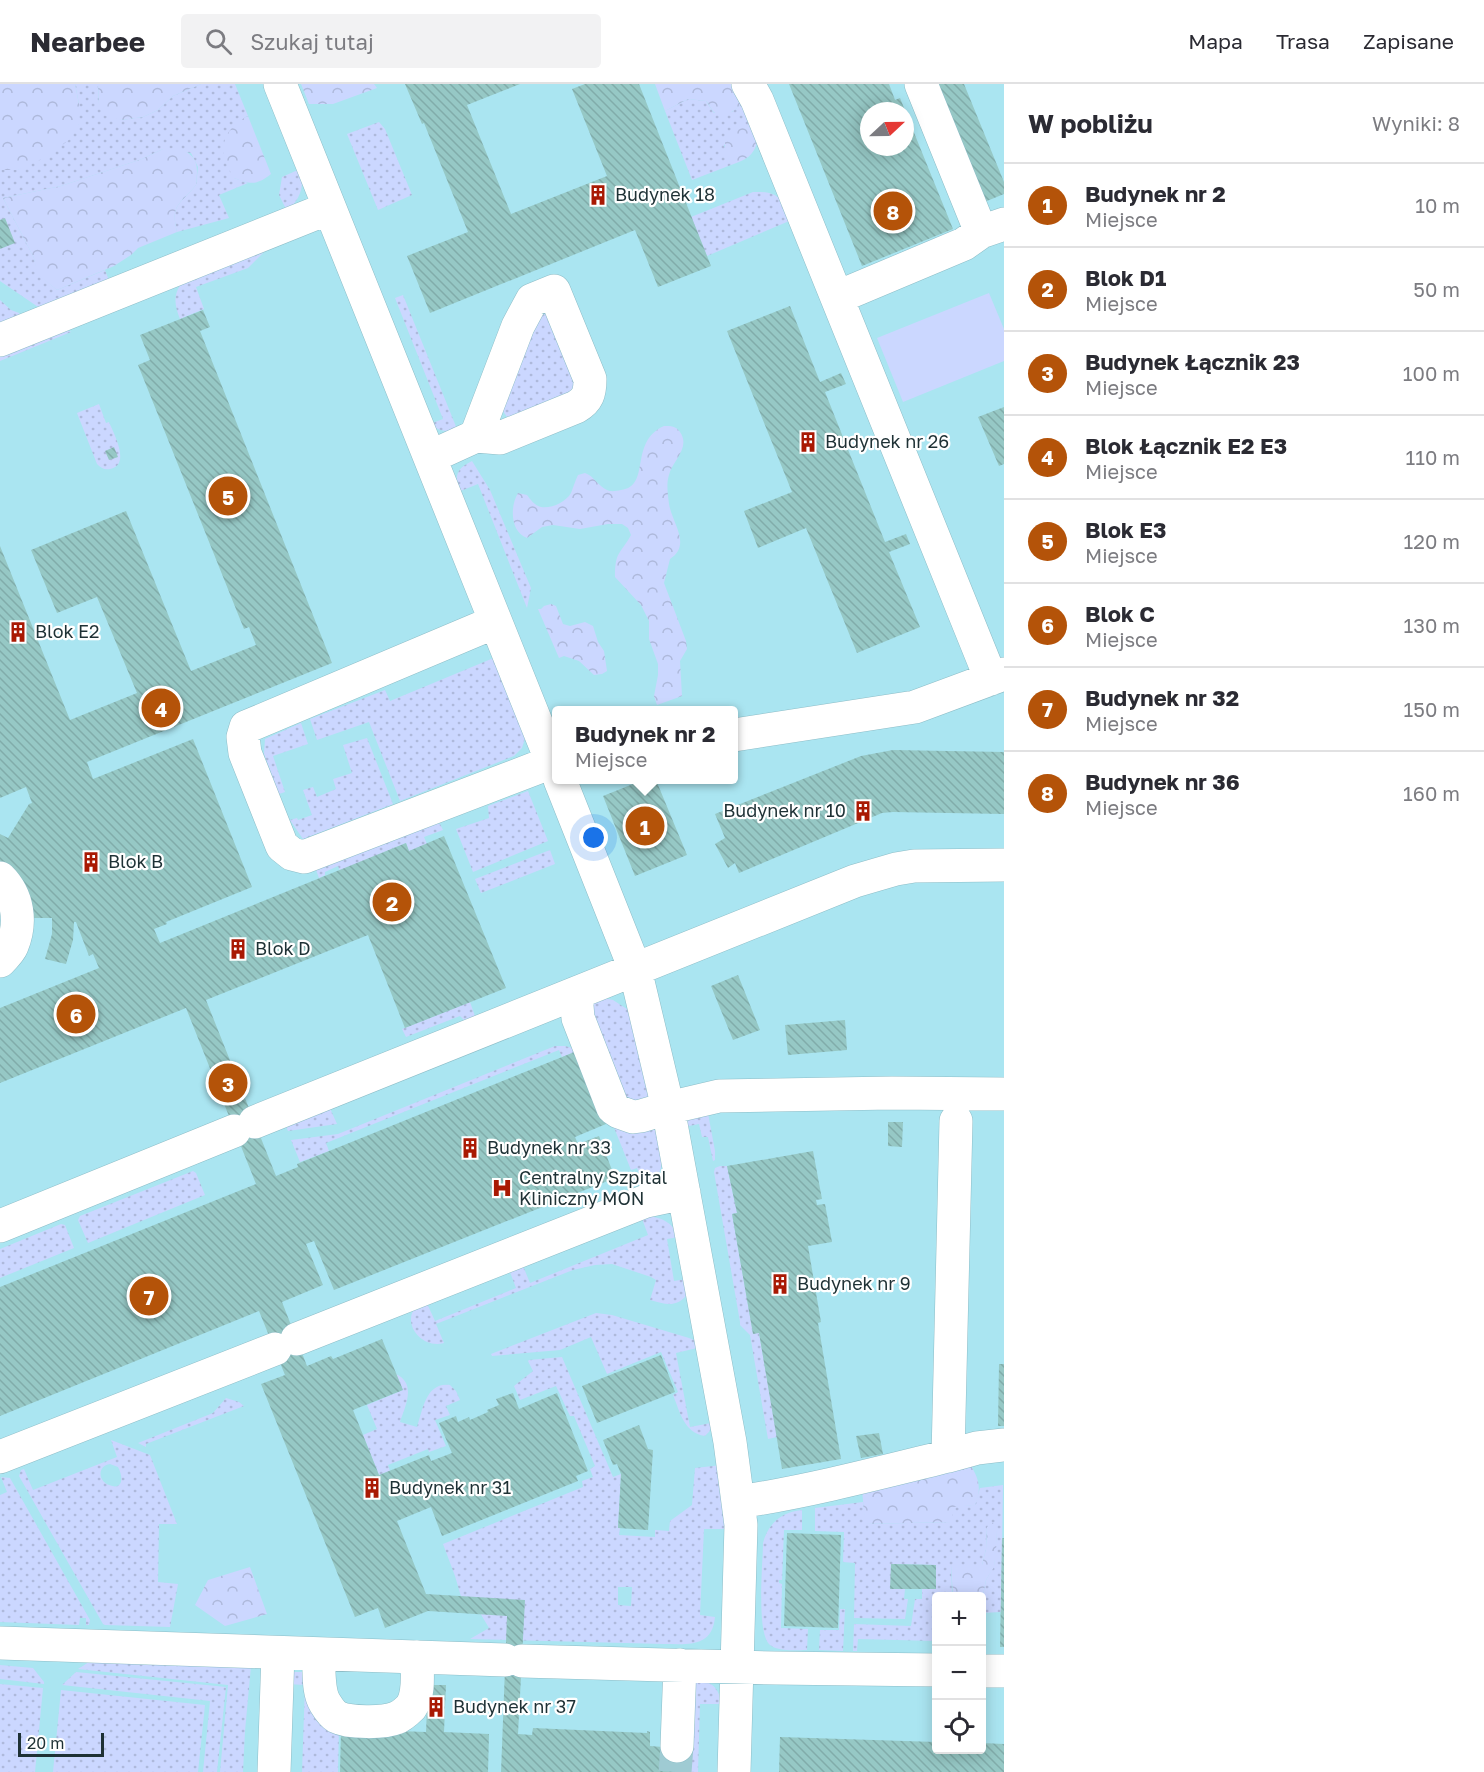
<!DOCTYPE html>
<html lang="pl">
<head>
<meta charset="utf-8">
<style>
  :root { --surface:#fff; --page:#f2f2f3; --text:#2b2b33; --muted:#7c7c81; --line:#e1e1e2; --accent:#b45309 }
  body { margin:0; font-family:"Golos Text",sans-serif; background:var(--page); color:var(--text) }
  .controls { position:absolute; right:18px; bottom:18px; display:grid; overflow:hidden; border-radius:6px; box-shadow:0 3px 15px #0003 }
  .controls button { width:54px; height:54px; display:grid; place-items:center; padding:0; border:0; border-bottom:2px solid var(--line); background:var(--surface); color:var(--text); font:30px sans-serif }
  .compass { position:absolute; left:860px; top:18px; width:54px; height:54px; border-radius:50%; background:var(--surface); box-shadow:0 3px 15px #0003; rotate:68deg }
  .scale { position:absolute; left:18px; bottom:15px; width:86px; box-sizing:border-box; padding-left:6px; border:3px solid #1e3135; border-top:0; font-size:16px; line-height:21px; white-space:nowrap; color:#1e3135; -webkit-text-stroke:4px #fff; paint-order:stroke }
  .you { position:absolute; left:594px; top:754px; width:21px; height:21px; margin:-15px; border:4px solid #fff; border-radius:50%; background:#1a73e8; box-shadow:0 0 0 9px #1a73e833 }
  .badge { display:grid; place-items:center; width:39px; height:39px; border-radius:50%; background:var(--accent); color:#fff; font-size:20px; font-weight:700 }
  .pin { position:absolute; translate:-50% -50%; border:3px solid #fff; box-shadow:0 2px 6px #0006 }
  .popup { position:absolute; left:552px; top:622px; width:186px; height:78px; box-sizing:border-box; display:grid; place-content:center; border-radius:6px; background:var(--surface); filter:drop-shadow(0 2px 4px #0005); font-size:20px; white-space:nowrap; color:var(--muted) }
  .popup b { font-size:22px; color:var(--text) }
  .popup::after { content:''; position:absolute; left:50%; top:100%; margin-left:-12px; border:12px solid transparent; border-top-color:var(--surface) }
  .list { margin:0; padding:0; list-style:none }
  h2 { display:flex; justify-content:space-between; align-items:center; height:78px; margin:0; padding:0 24px; font-size:26px }
  h2 small { font-size:20px; font-weight:400; color:var(--muted) }
  .list li { display:grid; grid-template-columns:39px 1fr auto; gap:18px; align-items:center; box-sizing:border-box; height:84px; padding:0 24px; border-top:2px solid var(--line) }
  .list b { display:block; font-size:22px; white-space:nowrap }
  .list p { margin:0; font-size:20px; white-space:nowrap; color:var(--muted) }
  .list em { font-size:20px; font-style:normal; color:var(--muted) }
  .icon { flex:none; width:33px; height:33px; fill:none; stroke:currentColor; stroke-width:2; stroke-linecap:round; stroke-linejoin:round }
  .map { position:relative; flex:none; width:1004px; height:1688px; overflow:hidden }
  header { display:flex; align-items:center; gap:36px; box-sizing:border-box; height:84px; padding:0 30px; background:var(--surface); border-bottom:2px solid var(--line) }
  header strong { font-size:28px }
  nav { display:flex; gap:33px; margin-inline-start:auto; font-size:21px }
  .search { width:420px; height:54px; background:var(--page); display:flex; align-items:center; gap:15px; box-sizing:border-box; padding:0 21px; border-radius:6px; color:var(--muted); font-size:22px }
  main { display:flex }
  aside { flex:1; background:var(--surface) }
  .map>svg:first-child { display:block }
  .built { fill:#aae5f1; fill-rule:evenodd }
  .grass { fill:url(#grass-dots); fill-rule:evenodd }
  .forest { fill:url(#forest-crowns) }
  .park { fill:#cbd7ff }
  .building { fill:url(#building-back-hatch); fill-rule:evenodd }
  .lines { fill:none; stroke-linecap:round; stroke-linejoin:round }
  .minor-tunnel { stroke:#9fcbd3; stroke-width:33; stroke-dasharray:33 16; stroke-linecap:butt }
  .minor-casing { stroke:#8dbdc7; stroke-width:34 }
  .minor { stroke:#fff; stroke-width:33 }
  .labels { text-anchor:middle; stroke-width:4.5; stroke-linejoin:round; paint-order:stroke }
  .poi-label { font-size:18px; fill:#1e3135; stroke:#fff; text-anchor:start }
</style>
</head>
<body>
<header>
<strong>Nearbee</strong>
<div class="search"><svg class="icon" aria-label="search" viewBox="0 0 24 24"><circle cx="10" cy="10" r="6"/><path d="M15 15l6 6"/></svg>Szukaj tutaj</div>
<nav><a>Mapa</a><a>Trasa</a><a>Zapisane</a></nav>
</header>
<main>
<div class="map">
<svg width="1004" height="1688" viewBox="0 0 1004 1688">
  <defs>
    <pattern id="grass-dots" width="8" height="8" patternUnits="userSpaceOnUse" patternTransform="scale(1.5)"><rect width="8" height="8" fill="#cbd7ff"/><path d="M2 2h.1M6 6h.1" fill="none" stroke="#aeb9db" stroke-width="1.8" stroke-linecap="round"/></pattern>
    <pattern id="forest-crowns" width="20" height="18" patternUnits="userSpaceOnUse" patternTransform="scale(1.5)"><rect width="20" height="18" fill="#cbd7ff"/><path d="M2 6a3 3 0 1 1 6 0M12 15a3 3 0 1 1 6 0" fill="none" stroke="#aeb9db"/></pattern>
    <pattern id="building-back-hatch" width="6" height="6" patternUnits="userSpaceOnUse" patternTransform="scale(1.5)"><rect width="6" height="6" fill="#96c8c5"/><path d="M-1 5l2 2M0 0l6 6M5-1l2 2" fill="none" stroke="#81acaa"/></pattern>
  </defs>
  <rect width="100%" height="100%" fill="#bff1fb"/>
  <path class="built" d="M0 0H1004V1688H0ZM869 27H905V63H869ZM556 626H734V696H556ZM936 1512H982V1666H936Z"/>
  <path class="grass" d="M75 0H98L99 20 121 36 143 33 158 26 173 12 201 0H235L248 32 245 33 234 94 248 99 219 111 229 134 177 148C170 120 180 121 196 101L198 83 191 69 163 65 142 75 61 102 3 114 34 174 38 190 57 206 105 186 110 199 44 227 0 197V86H18L79 40V20Z
    M688 15 706 17 714 29 732 28 745 17 759 47 724 61 731 81 692 96 665 27Z
    M379 38 385 45 412 111 378 126 347 50Z
    M300 85C306 101 299 117 287 127L279 111 282 93Z
    M753 108C780 107 780 115 794 135L707 172 691 133Z
    M276 156 248 184 196 203 204 225 180 235C174 220 173 210 183 197Z
    M403 211 457 345C446 349 439 347 430 340L443 335 395 214Z
    M0 216 11 226 19 229 23 236 0 245Z
    M545 230H549L579 306 513 334 507 333 503 327 539 232Z
    M68 246 71 248 0 277V268Z
    M99 320 106 339 109 338C114 350 131 381 110 385 104 386 101 384 97 380L77 329Z
    M472 377 490 406 531 504 527 524 478 400 458 408C455 391 456 385 472 377Z
    M496 573 526 651 522 664 514 672 400 717 369 638 317 656 310 635 385 606 390 617Z
    M301 639 308 660 273 672 285 708 279 710 264 670 265 655Z
    M367 654 393 720 303 755 290 736 297 734 298 736 312 731 303 706 313 703 317 713 336 705 333 695 352 689 343 661Z
    M528 707 548 757 473 788 456 745 489 734 488 722Z
    M427 734 440 740 443 746 424 753 427 760 409 767 406 759 340 787 338 782 325 788V791L319 794 313 778Z
    M550 766 555 780 481 809 475 795Z
    M603 914 613 916 630 927 651 1011 647 1018 624 1020 591 923 595 916Z
    M470 918 476 935 467 939 460 932 406 953 402 945Z
    M555 962H565L576 965 577 967 562 973 559 966 326 1059 329 1067 300 1078 291 1056 338 1050Z
    M329 1022 337 1040 288 1047 285 1040Z
    M707 1024 715 1067V1076L713 1077 708 1053H702L699 1040 684 1043V1038Z
    M609 1031 651 1042 656 1046C661 1070 670 1088 645 1102L637 1084 631 1086Z
    M720 1082H727L737 1129 732 1130 753 1249H759L777 1353 768 1355 750 1251 740 1241V1238L714 1088 715 1084Z
    M193 1087 196 1089 205 1111 88 1159 78 1136 80 1132Z
    M641 1132C659 1132 671 1136 679 1153L667 1155 674 1197 686 1195V1212C675 1224 665 1220 650 1216L656 1196 651 1193 612 1180 595 1181 573 1186 436 1240 444 1259C424 1265 403 1243 414 1225 416 1221 421 1218 425 1215L435 1237 516 1204 510 1188 523 1182 530 1199 648 1151Z
    M61 1140 65 1141 74 1164 0 1194V1165Z
    M596 1229 612 1231 689 1254 694 1256 697 1264 676 1269 690 1343 711 1339C713 1345 709 1348 705 1352 684 1349 680 1328 673 1311L678 1308 661 1268 607 1290 591 1253 560 1266 492 1272 491 1270Z
    M562 1273 613 1393 621 1390 618 1444H620L619 1451 655 1453V1446L669 1447 670 1437 692 1421 695 1384 722 1381 726 1445H704L700 1531 715 1533C712 1564 688 1560 664 1560L470 1555 489 1544 476 1522 462 1516 455 1492 443 1460 583 1403 582 1397 593 1393 590 1385 595 1382 574 1332H570L556 1302 520 1316 514 1302 533 1287 528 1277 529 1276ZM618 1503H632L631 1522 618 1521Z
    M396 1290C417 1300 405 1322 400 1338L417 1343C423 1325 426 1298 450 1301L456 1307 460 1316 446 1322 450 1331 435 1336 446 1362 429 1368 428 1365 388 1381 390 1387 379 1391 363 1351 377 1345 367 1321 403 1306Z
    M226 1314 239 1318 244 1322 146 1360V1363L138 1359 213 1329Z
    M111 1356 150 1371 177 1440H159L158 1498 178 1500 170 1543 105 1541 103 1540 19 1392 21 1386 24 1385 33 1406 117 1373ZM110 1380 118 1383C123 1392 124 1407 109 1401 98 1397 97 1382 110 1380Z
    M1 1393 10 1394 90 1536 89 1541H86V1534H80L79 1541 0 1538V1411L7 1408Z
    M1003 1401 1001 1528 982 1529V1516L986 1496 994 1482 997 1448 987 1443 986 1465 982 1481H951L952 1507 953 1512H936V1557L858 1555 857 1567H853L854 1540 911 1542 915 1515H922V1505H936V1481L891 1480 905 1505 904 1515H908L905 1535 854 1534 855 1479 843 1478 844 1448 815 1447V1424L863 1418 866 1440 951 1438 952 1422 975 1421 980 1404Z
    M802 1426V1446H784L782 1496H779V1499L782 1500 781 1544 808 1545 807 1566C796 1566 779 1568 770 1561 756 1550 763 1479 763 1459 768 1440 781 1428 802 1426Z
    M840 1525H845L843 1567 819 1566 820 1546H839Z
    M89 1578 251 1582 245 1647 243 1688H220L228 1601 78 1585Z
    M0 1581 33 1584 44 1598V1600L0 1595Z
    M76 1588 226 1603 217 1688H203L210 1617 62 1601Z
    M290 1588H311L339 1643 338 1688H302L305 1601 287 1600Z
    M694 1594C711 1598 719 1602 721 1620H700L698 1688H688Z
    M0 1600 43 1604 35 1688H0Z
    M61 1606 205 1621 198 1688H53Z"/>
  <path class="forest" d="M0 0H75L79 20V40L70 55 48 72 18 86H0Z
    M98 0H201L173 12 158 26 143 33 121 36 103 31 99 20Z
    M301 0H374L377 4 333 20H309Z
    M655 0H737L745 17C738 23 725 37 715 29 712 27 709 20 706 17L688 15 665 27Z
    M248 32 271 90C257 101 251 101 234 94 231 89 227 82 225 76 219 56 231 40 248 32Z
    M746 41 752 45 758 56C753 73 747 75 731 81L725 67V56C730 47 736 42 746 41Z
    M179 64C199 73 198 81 196 101 180 121 170 120 177 148L138 164 131 171 114 182 57 206 37 190 34 174 3 114 61 102 142 75 163 65Z
    M664 342C671 342 676 342 680 348 691 364 672 377 669 391 666 400 668 411 669 420 672 439 692 461 670 475L664 499 686 557 687 565 680 577 682 612 657 621 654 612 658 591V580L649 555V537L641 521 615 493C615 467 620 471 631 451L628 444 622 440H608L580 445 553 441 542 443 527 454C510 448 510 422 518 409L527 411C530 415 535 422 541 423 551 425 566 418 571 409 573 404 575 397 578 391L585 389C594 392 598 402 607 406 611 408 616 407 621 406 652 402 628 358 664 342Z
    M551 520 556 522 563 540 570 542 585 538 593 542 598 558 604 567 607 587 602 590 594 591 579 577 564 572 559 574 538 525H541L544 522Z
    M970 1380C979 1395 982 1405 975 1421L953 1423 952 1438 865 1440 862 1405Z
    M992 1438 996 1443 997 1448 996 1468 994 1483 986 1496 982 1516V1512H953L951 1481H982L986 1465 987 1443Z
    M250 1483 267 1530 225 1542 195 1521 208 1496Z"/>
  <path class="park" d="M989 209 1004 245V277L903 318 877 254Z"/>
  <path class="building" d="M405 0H520L467 21 511 130 607 92 572 5 585 0H639L711 182 658 203 635 146 430 229 407 172 468 148 424 39 422 40Z
    M789 0H889L895 16 900 14 953 145 862 182ZM869 27H905V63H869Z
    M933 0H964L1004 98V110L982 119Z
    M5 134 15 159 0 165V136Z
    M790 222 820 298 841 289 846 300 825 308 885 458 906 450 910 460 889 468 920 543 857 569 806 444 758 464 744 427 792 408 727 247Z
    M203 226 210 243 200 247 332 579 87 678 93 695 193 655 252 803 166 838 167 840 154 845 160 859 406 759 409 767 444 752 506 904 405 944 368 851 206 916 276 1092 298 1083 297 1080 577 967 606 1040 575 1053 578 1060 599 1052 615 1094 334 1206 314 1157 306 1160 323 1201 282 1218 307 1282 331 1272 333 1275 382 1255 403 1306 353 1326 379 1391 429 1371 431 1377 452 1369 439 1339 456 1332 458 1338 469 1333 470 1336 488 1328 487 1326 499 1321 496 1315 513 1309 519 1325 557 1309 588 1387 576 1392 578 1397 442 1452 431 1423 397 1437 426 1510 525 1516 518 1650 532 1651 533 1644 647 1649V1647L650 1648V1662L689 1665 688 1688H501L507 1532 428 1527 385 1544 378 1524 355 1533 261 1300 285 1291 259 1227 0 1332V1203L256 1100 186 924 0 999V924L99 884 93 870 89 872 76 838H74L73 856 66 880 45 875 52 850V834H26L0 782V750L8 754 29 720 32 719 26 703 0 714V462L70 636 137 609 97 513 57 529 31 466 126 427 191 587 256 561 249 543 244 545 138 281 150 276 140 251Z
    M1004 323V380L999 382 978 333Z
    M114 363 118 373 109 376 105 367Z
    M893 666 1004 668V730L893 728 882 729 739 789 735 779 728 784 715 760 725 754 715 730 861 672Z
    M643 696H656L687 771 635 792 603 712Z
    M738 891 760 946 733 956 711 902Z
    M845 936 847 966 788 971 785 941Z
    M888 1038H903L902 1063 888 1062Z
    M813 1067 822 1115 816 1116 817 1121 825 1120 832 1158 808 1162 821 1238 818 1239 841 1375 782 1385 759 1249 753 1250 732 1130 737 1129 727 1082Z
    M661 1271 675 1308 597 1339 582 1302Z
    M999 1280H1004V1342H998Z
    M639 1341 648 1365 653 1366 648 1446 618 1444 621 1390 617 1380 613 1381 603 1356Z
    M879 1349 883 1370 861 1374 856 1352Z
    M787 1449 841 1451 838 1544 784 1542Z
    M1002 1454H1004V1563H1000Z
    M891 1480 936 1481V1505H890Z
    M428 1601H446L444 1648 489 1650 488 1688H340L341 1645 426 1648Z
    M780 1653 936 1658V1666H982V1659L1004 1660V1688H779Z"/>
  <g class="lines">
    <path class="minor-tunnel" d="M675 1688 677 1662"/>
    <g class="minor-casing">
      <path id="minor" d="M280 0 556 688
        M748 0 757 16 991 595
        M921 0 981 148
        M838 213 964 160 981 148 1004 140
        M0 256 329 124
        M430 373 476 352 500 354 576 323C588 316 590 309 590 295L554 207 532 216 518 242 476 352
        M495 538 246 643 243 653 245 669 282 762 292 770 304 773 552 678
        M734 651 915 623 1004 590
        M560 696 635 885 668 1024 730 1358 741 1441 734 1688
        M0 794C18 812 22 838 12 862 10 867 4 873 0 877
        M576 909 578 934 613 1024 619 1028 633 1033 641 1032 668 1024 719 1012 892 1009 1004 1010
        M255 1038 855 797 896 785 914 782 1004 781
        M0 1142 234 1047
        M297 1255 646 1117 684 1109
        M948 1372 977 1364 1004 1361
        M0 1373 275 1265
        M739 1418C810 1407 879 1389 948 1372L956 1037
        M0 1559 505 1576
        M318 1570C320 1585 317 1606 325 1619 328 1624 332 1630 337 1633 349 1639 384 1639 396 1634 402 1632 407 1627 411 1623 420 1610 417 1588 417 1573
        M522 1577 775 1584 936 1586
        M982 1587H1004
        M677 1662 680 1581
        M274 1688 278 1569"/>
    </g>
    <use href="#minor" class="minor"/>
  </g>
  <defs>
    <g id="building-bare" transform="scale(1.62)"><path d="M-4-6H4V6H1V3H-1V6H-4ZM-2.5-4.3h1.7v1.8h-1.7ZM.8-4.3h1.7v1.8H.8ZM-2.5-1h1.7V.8h-1.7ZM.8-1h1.7V.8H.8Z" fill="#a91903" stroke="#fff" stroke-width="2.5" paint-order="stroke"/></g>
    <g id="hospital-bare" transform="scale(1.62)"><path d="M-5-5h3v3.5h4V-5h3V5h-3V1.5h-4V5h-3Z" fill="#a91903" stroke="#fff" stroke-width="2.5" paint-order="stroke"/></g>
  </defs>
  <g fill-rule="evenodd">
    <use href="#building-bare" x="598" y="111"/>
    <use href="#building-bare" x="808" y="358"/>
    <use href="#building-bare" x="18" y="548"/>
    <use href="#building-bare" x="863" y="727"/>
    <use href="#building-bare" x="91" y="778"/>
    <use href="#building-bare" x="238" y="865"/>
    <use href="#building-bare" x="470" y="1064"/>
    <use href="#hospital-bare" x="502" y="1104"/>
    <use href="#building-bare" x="780" y="1200"/>
    <use href="#building-bare" x="372" y="1404"/>
    <use href="#building-bare" x="436" y="1623"/>
  </g>
  <g class="labels">
    <g class="poi-label">
      <text x="615" y="117">Budynek 18</text>
      <text x="825" y="364">Budynek nr 26</text>
      <text x="35" y="554">Blok E2</text>
      <text x="846" y="733" text-anchor="end">Budynek nr 10</text>
      <text x="108" y="784">Blok B</text>
      <text x="255" y="871">Blok D</text>
      <text x="487" y="1070">Budynek nr 33</text>
      <text x="519" y="1100">Centralny Szpital<tspan x="519" dy="21">Kliniczny MON</tspan></text>
      <text x="797" y="1206">Budynek nr 9</text>
      <text x="389" y="1410">Budynek nr 31</text>
      <text x="453" y="1629">Budynek nr 37</text>
    </g>
  </g>
</svg>
<div class="controls">
<button>+</button>
<button>−</button>
<button><svg class="icon" aria-label="locate" viewBox="0 0 24 24"><circle cx="12" cy="12" r="6"/><path d="M12 2v4M12 18v4M2 12h4M18 12h4"/></svg></button>
</div>
<svg class="compass" viewBox="-18 -18 36 36"><path d="M0-13l5 13h-10z" fill="#e53935"/><path d="M0 13l5-13h-10z" fill="#7c7c81"/></svg>
<div class="scale">20 m</div>
<div class="you"></div>
<div class="pin badge" style="left:645px;top:742px">1</div>
<div class="popup"><b>Budynek nr 2</b>Miejsce</div>
<div class="pin badge" style="left:392px;top:818px">2</div>
<div class="pin badge" style="left:228px;top:999px">3</div>
<div class="pin badge" style="left:161px;top:624px">4</div>
<div class="pin badge" style="left:228px;top:412px">5</div>
<div class="pin badge" style="left:76px;top:930px">6</div>
<div class="pin badge" style="left:149px;top:1212px">7</div>
<div class="pin badge" style="left:893px;top:127px">8</div>
</div>
<aside>
<h2>W pobliżu<small>Wyniki: 8</small></h2>
<ul class="list">
<li><span class="badge">1</span><div><b>Budynek nr 2</b><p>Miejsce</p></div><em>10 m</em></li>
<li><span class="badge">2</span><div><b>Blok D1</b><p>Miejsce</p></div><em>50 m</em></li>
<li><span class="badge">3</span><div><b>Budynek Łącznik 23</b><p>Miejsce</p></div><em>100 m</em></li>
<li><span class="badge">4</span><div><b>Blok Łącznik E2 E3</b><p>Miejsce</p></div><em>110 m</em></li>
<li><span class="badge">5</span><div><b>Blok E3</b><p>Miejsce</p></div><em>120 m</em></li>
<li><span class="badge">6</span><div><b>Blok C</b><p>Miejsce</p></div><em>130 m</em></li>
<li><span class="badge">7</span><div><b>Budynek nr 32</b><p>Miejsce</p></div><em>150 m</em></li>
<li><span class="badge">8</span><div><b>Budynek nr 36</b><p>Miejsce</p></div><em>160 m</em></li>
</ul>
</aside>
</main>
</body>
</html>
